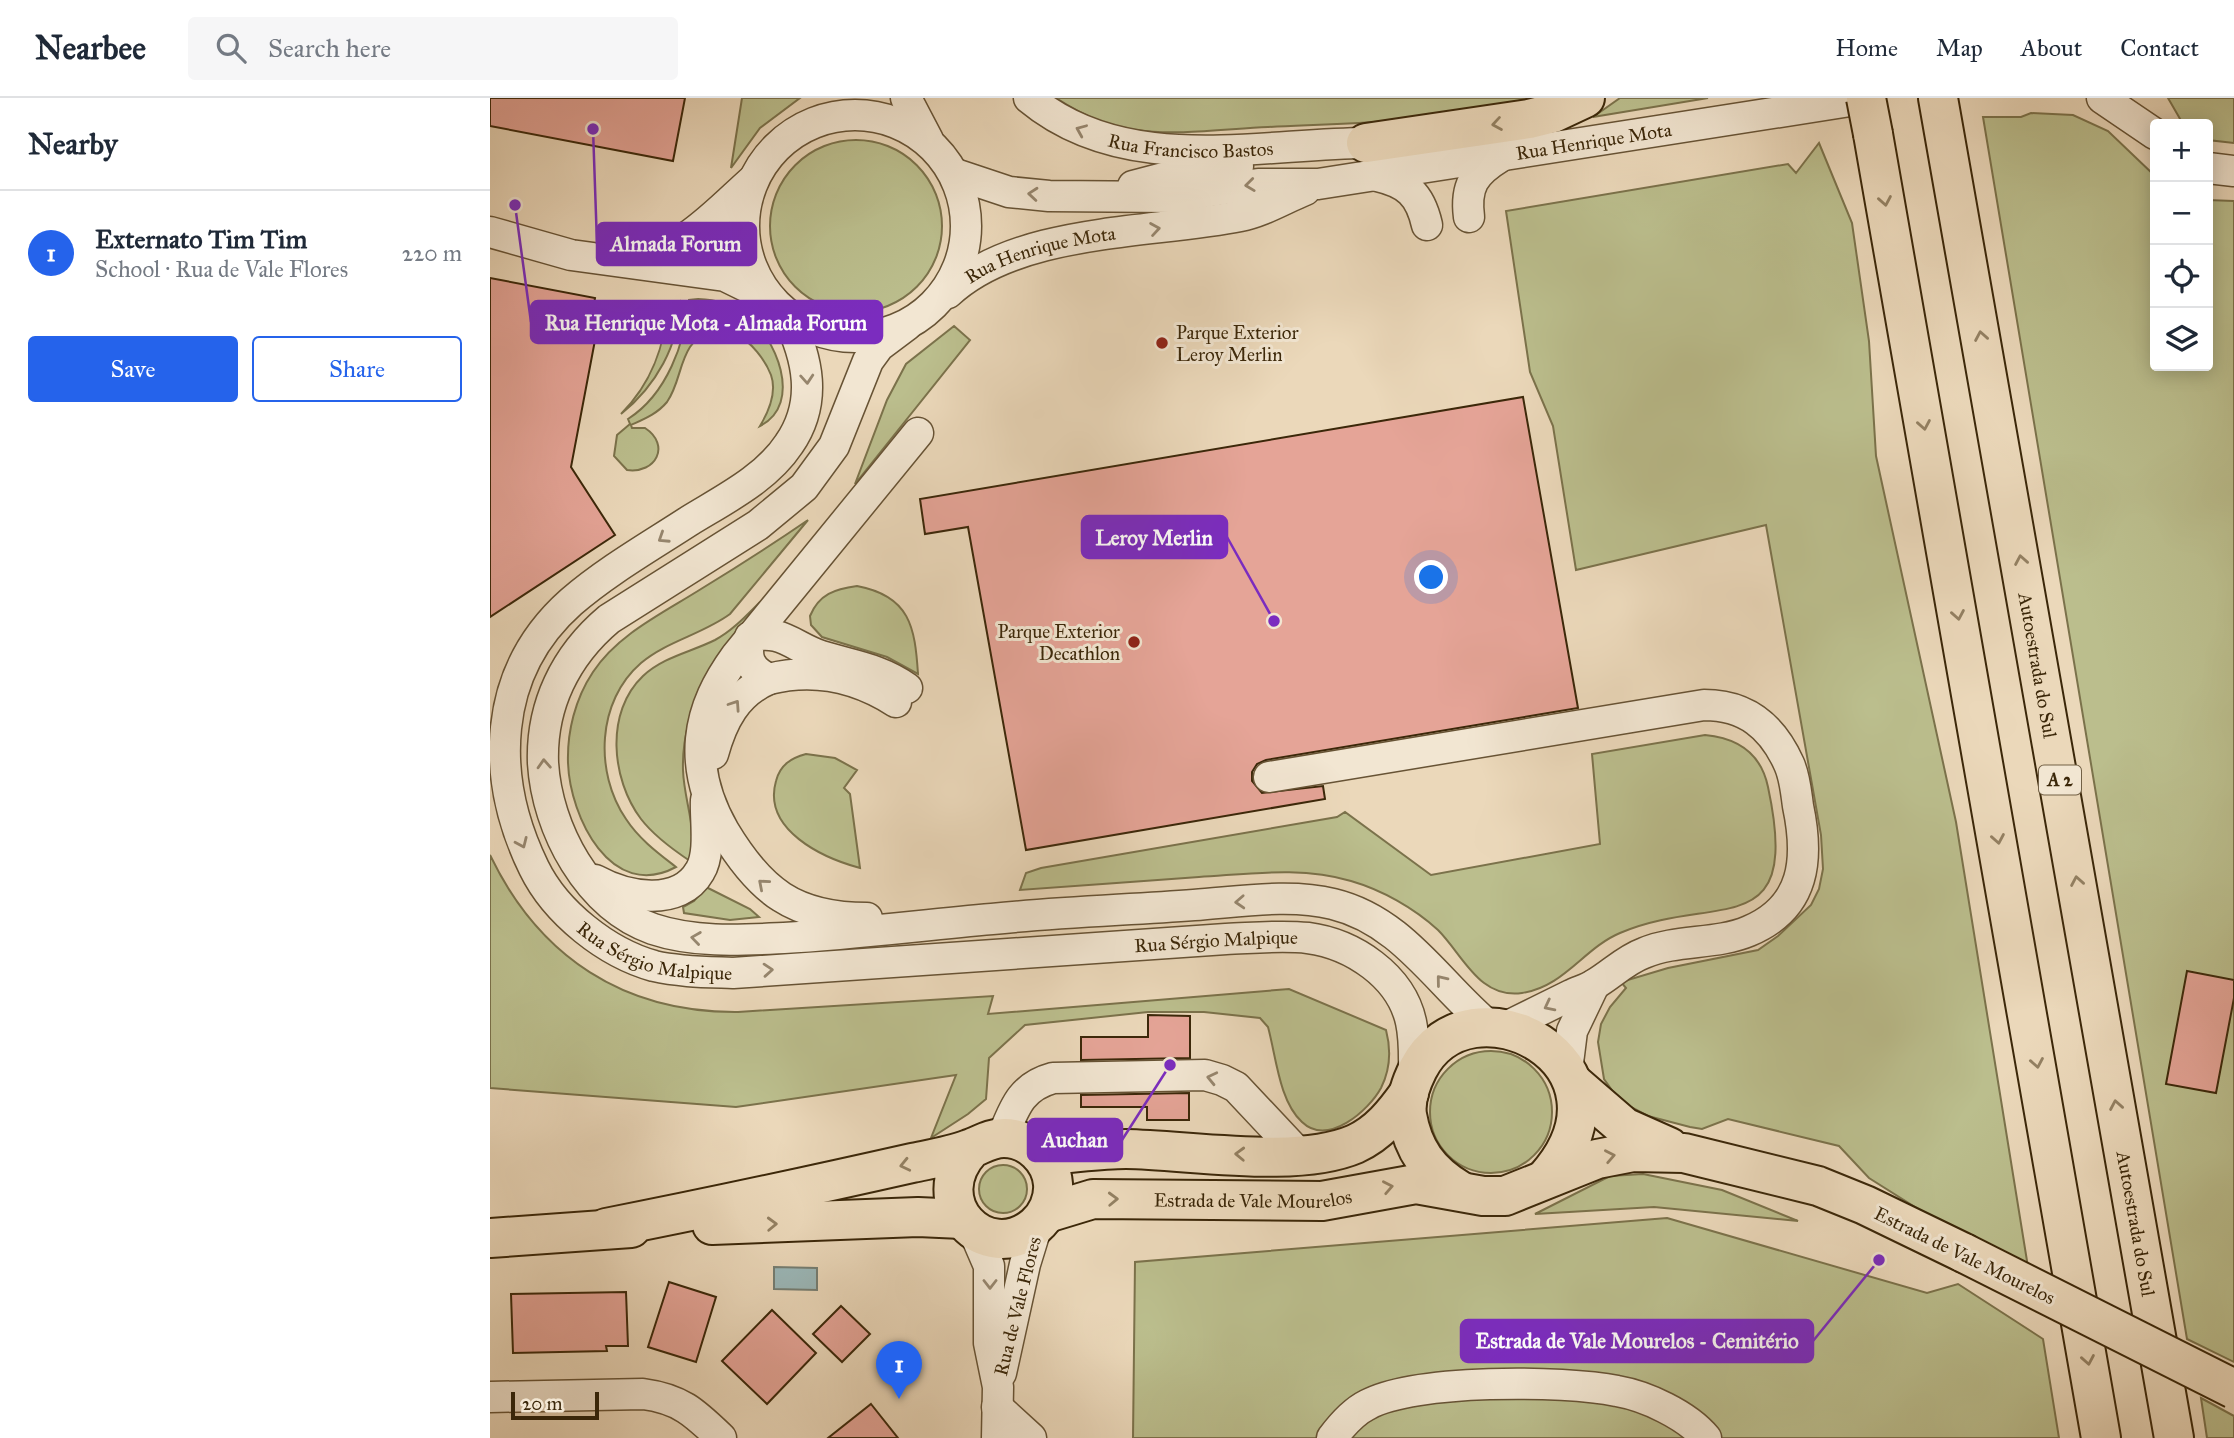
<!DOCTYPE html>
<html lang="en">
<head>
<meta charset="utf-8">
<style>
  :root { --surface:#fff; --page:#f6f6f7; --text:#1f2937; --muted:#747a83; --line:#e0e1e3; --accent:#2563eb }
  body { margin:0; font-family:"IM FELL Great Primer",serif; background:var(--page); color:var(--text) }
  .controls { position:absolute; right:21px; top:21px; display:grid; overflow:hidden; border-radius:7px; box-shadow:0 4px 18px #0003 }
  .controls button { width:63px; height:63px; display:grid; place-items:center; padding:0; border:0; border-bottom:2px solid var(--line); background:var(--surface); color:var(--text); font:35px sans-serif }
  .scale { position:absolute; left:21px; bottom:18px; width:88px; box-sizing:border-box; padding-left:7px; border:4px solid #3b2709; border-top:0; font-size:19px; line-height:24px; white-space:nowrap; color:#3b2709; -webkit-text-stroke:5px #f2e6d2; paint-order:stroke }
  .you { position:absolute; left:942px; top:480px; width:24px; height:24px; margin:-18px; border:5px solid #fff; border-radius:50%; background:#1a73e8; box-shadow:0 0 0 10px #1a73e833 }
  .badge { display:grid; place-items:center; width:46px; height:46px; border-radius:50%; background:var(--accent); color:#fff; font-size:23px; font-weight:700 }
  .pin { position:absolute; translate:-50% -58px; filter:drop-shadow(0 2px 4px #0008) }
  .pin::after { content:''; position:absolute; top:37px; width:24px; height:21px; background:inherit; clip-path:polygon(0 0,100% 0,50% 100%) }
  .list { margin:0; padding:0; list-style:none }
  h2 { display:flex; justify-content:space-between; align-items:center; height:91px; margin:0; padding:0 28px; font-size:30px }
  h2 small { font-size:23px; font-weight:400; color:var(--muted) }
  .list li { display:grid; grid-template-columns:46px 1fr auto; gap:21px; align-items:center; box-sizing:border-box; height:126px; padding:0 28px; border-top:2px solid var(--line) }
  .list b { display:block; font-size:26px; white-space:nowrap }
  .list p { margin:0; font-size:23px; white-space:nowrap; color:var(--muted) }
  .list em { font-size:23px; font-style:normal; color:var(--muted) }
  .actions { display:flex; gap:14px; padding:21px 28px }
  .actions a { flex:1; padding:16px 0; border:2px solid var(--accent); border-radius:7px; text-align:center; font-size:24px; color:var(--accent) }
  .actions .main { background:var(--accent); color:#fff }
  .icon { flex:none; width:38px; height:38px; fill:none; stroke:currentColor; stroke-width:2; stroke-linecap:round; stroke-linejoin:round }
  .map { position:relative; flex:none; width:1744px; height:1340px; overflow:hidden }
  header { display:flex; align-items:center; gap:42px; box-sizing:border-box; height:98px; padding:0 35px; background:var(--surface); border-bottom:2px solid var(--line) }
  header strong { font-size:33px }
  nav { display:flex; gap:38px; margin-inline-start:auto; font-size:24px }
  .search { width:490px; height:63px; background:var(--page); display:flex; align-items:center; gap:18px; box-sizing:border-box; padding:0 24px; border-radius:7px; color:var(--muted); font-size:26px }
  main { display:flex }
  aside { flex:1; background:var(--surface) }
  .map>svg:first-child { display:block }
  .green { fill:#bbbe8d; stroke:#7b724b; stroke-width:2 }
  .water { fill:#9bb8b9; stroke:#757e73; stroke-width:2 }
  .building { fill:#e5a497; stroke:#3b2709; stroke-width:2 }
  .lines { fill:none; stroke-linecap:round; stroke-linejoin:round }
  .minor-casing { stroke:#675335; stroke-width:33 }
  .major-casing { stroke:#3b2709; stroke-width:42 }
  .highway-casing { stroke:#3b2709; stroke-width:42 }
  .minor { stroke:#f2e6d2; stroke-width:30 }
  .major { stroke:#ebd8ba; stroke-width:38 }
  .highway { stroke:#ebd8ba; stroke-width:38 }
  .major-bridge-casing { stroke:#3b2709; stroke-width:42; stroke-linecap:butt }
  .highway-bridge-casing { stroke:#3b2709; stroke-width:42; stroke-linecap:butt }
  .major-bridge { stroke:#ebd8ba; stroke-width:38 }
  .highway-bridge { stroke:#ebd8ba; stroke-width:38 }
  .oneway { stroke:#938062 }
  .oneway2 { stroke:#96866e }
  .poi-dot { fill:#8f2418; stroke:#f2e6d2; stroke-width:2.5 }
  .labels { text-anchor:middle; stroke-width:6; stroke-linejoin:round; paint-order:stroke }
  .shield { fill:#f2e6d2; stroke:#726045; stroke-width:2 }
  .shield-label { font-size:18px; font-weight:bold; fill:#3b2709 }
  .street-label { font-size:19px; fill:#3b2709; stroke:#f2e6d2 }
  .poi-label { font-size:19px; fill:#3b2709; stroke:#f2e6d2; text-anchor:start }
  .leader { fill:none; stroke:#7b2cbf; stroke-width:2.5 }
  .callout-dot { fill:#7b2cbf; stroke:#f2e6d2; stroke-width:2.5 }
  .callout { fill:#7b2cbf; stroke:#7b2cbf; stroke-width:2.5 }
  .callout-label { font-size:21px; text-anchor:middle; font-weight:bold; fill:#fff }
</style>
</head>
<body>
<header>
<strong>Nearbee</strong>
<div class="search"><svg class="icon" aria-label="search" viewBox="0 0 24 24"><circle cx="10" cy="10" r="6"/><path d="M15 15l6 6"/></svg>Search here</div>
<nav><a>Home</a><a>Map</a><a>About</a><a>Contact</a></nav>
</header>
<main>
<aside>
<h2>Nearby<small></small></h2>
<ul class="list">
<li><span class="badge">1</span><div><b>Externato Tim Tim</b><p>School · Rua de Vale Flores</p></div><em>220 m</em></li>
</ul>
<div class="actions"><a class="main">Save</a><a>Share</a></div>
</aside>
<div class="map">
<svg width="1744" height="1340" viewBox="0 0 1744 1340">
  <rect width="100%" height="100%" fill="#ebd8ba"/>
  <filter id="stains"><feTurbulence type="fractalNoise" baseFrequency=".00286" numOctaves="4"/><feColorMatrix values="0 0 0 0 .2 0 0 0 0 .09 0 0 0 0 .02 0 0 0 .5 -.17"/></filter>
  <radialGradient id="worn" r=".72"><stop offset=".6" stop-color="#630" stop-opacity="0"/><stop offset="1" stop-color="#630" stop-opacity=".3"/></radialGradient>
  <path class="green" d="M252 0H310L270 30 241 70Z
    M566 0H1038C961 25 860 25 778 29 735 31 688 38 645 32 617 29 589 15 566 0Z
    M1130 0H1218L1103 19Z
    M1678 0H1744V45L1718 42V26H1693Z
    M1541 15 1583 17 1618 33 1665 78V268H1718V102L1744 103V1264L1697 1241 1493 19H1531Z
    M280 128a86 86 0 1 1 172 0a86 86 0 1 1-172 0Z
    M1329 45 1362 125 1379 243 1386 358 1466 724 1538 1169 1460 1131 1379 1080 1349 1048 1238 1021 1212 1031 1200 1029 1158 1018 1139 1008 1124 995 1114 981 1108 944 1111 926 1120 909 1136 890 1131 884 1178 870 1268 852 1288 838 1321 807 1329 791 1333 771 1331 737 1276 427 1086 472 1063 328 1040 274 1016 113 1298 66 1306 75Z
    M208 201C226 202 241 205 255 216 286 238 314 306 270 328 279 313 287 294 281 277 269 246 227 208 200 249 189 266 189 287 177 304 167 316 154 321 141 327L142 330H155C181 347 166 376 137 372L124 358 127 337 140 326 138 321C177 296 195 245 199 202Z
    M190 203C189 247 166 288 131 316 162 285 175 248 178 205Z
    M464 228 480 242 365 386 397 302 416 266Z
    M318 422 240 516C213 536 177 543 151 565 107 603 104 674 136 721 149 741 168 755 186 769 121 804 80 719 78 665 77 634 85 601 103 574 128 536 173 515 211 491 247 469 283 446 318 422Z
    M367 488C420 498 425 529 428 576L397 559 332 539 321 527 320 518C329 496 345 491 367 488Z
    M270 504C230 554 191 605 193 672 194 704 208 731 200 763 182 751 164 738 151 721 121 681 115 614 153 578 173 559 201 554 225 542 242 533 256 518 270 504Z
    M1215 637C1247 640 1271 655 1278 689 1312 848 1226 794 1130 835 1094 850 1074 889 1032 895 989 901 973 857 948 832 924 810 892 792 861 783 812 768 760 776 709 779 649 783 590 788 530 792L536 775 551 770 847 719 855 714 941 777 1110 746 1102 656Z
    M316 656 345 660 367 672 354 690 360 696 370 770C333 760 272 732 286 683 290 667 301 660 316 656Z
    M0 757C49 859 134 915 248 914L503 898 498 916 799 891 896 932C901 951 900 972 891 990 879 1012 838 1049 812 1024 789 1003 786 958 778 929L770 920 714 914H658L535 927 499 960 496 1001 478 1016 441 1040 466 977 246 1009 0 990Z
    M216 789 260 811 269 819 240 822 194 815 193 809 204 803Z
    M940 1014a61 61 0 1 1 122 0a61 61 0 1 1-122 0Z
    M489 1091a24 24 0 1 1 48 0a24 24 0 1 1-48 0Z
    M1153 1076 1232 1092 1308 1123 1164 1109 1045 1116 1120 1078Z
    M1177 1120 1437 1195 1468 1186 1553 1241 1569 1340H643L645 1164Z
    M1711 1300 1744 1318V1340H1717Z"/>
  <path class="water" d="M284 1169 327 1170V1192L284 1191Z"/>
  <path class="building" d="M0 0H195L183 63 0 28Z
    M0 180 105 200 102 220 109 221 81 369 125 437 0 519Z
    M1033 299 1088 610 776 662 767 666 762 674V683L772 695 833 688 835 701 536 752 478 429 435 436 430 401Z
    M1697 873 1744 882V900L1726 995 1676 986Z
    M658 917 700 918V960L591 962V939H658Z
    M699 995V1022H657V1009H591V997Z
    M179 1184 226 1199 206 1264 158 1249Z
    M136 1194 138 1248H116L117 1253 23 1255 21 1196Z
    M351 1208 380 1236 352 1264 323 1236Z
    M282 1212 326 1255 277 1306 232 1263Z
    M381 1306 408 1340H338Z"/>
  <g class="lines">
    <g class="minor-casing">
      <g id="minor">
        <path d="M416 0 438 42"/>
        <path id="s1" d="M539 0C634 79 764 46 876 45"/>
        <path d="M1612 0 1665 36"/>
        <circle cx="365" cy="128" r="111"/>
        <path d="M1718 70 1744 73"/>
        <path id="s2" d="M465 76 519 94 559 98 682 99 768 86H828L1379 0"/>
        <path d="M887 78C917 85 930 96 937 127"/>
        <path d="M643 88 685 77 748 68"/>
        <path d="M979 119C975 88 984 75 1010 59"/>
        <path d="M0 134 81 157 235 178 280 200"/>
        <path d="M143 161C192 155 228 113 263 82"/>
        <path id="s3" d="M458 195C528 130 660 136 750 118 772 114 795 100 815 92"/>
        <path id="s4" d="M297 217C318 260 328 304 299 346 276 381 233 402 199 423 159 449 117 473 81 504 1 575 0 680 44 770 66 815 117 855 164 868 190 874 217 874 243 875L736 841C763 840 791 837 818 840 863 846 911 878 921 924 925 942 924 960 924 978"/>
        <path d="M417 227 389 248 378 263 344 348 314 389 268 427 119 521C75 558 51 608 53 665 57 731 98 808 163 831 205 845 251 842 294 840 364 836 433 827 502 821 569 814 637 812 704 807 748 804 800 795 843 806 913 823 948 886 1000 929"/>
        <path d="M406 604C367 579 323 570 279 581 259 571 255 560 260 539 290 530 304 549 331 558 363 568 388 570 417 590"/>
        <path d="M223 656C232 623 246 595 279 581"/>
        <path d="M779 679 1214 607C1256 607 1282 628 1299 666 1305 679 1306 694 1308 708 1319 760 1316 809 1259 833 1226 847 1187 841 1154 855 1135 862 1122 876 1105 886 1098 891 1089 893 1081 897 1059 908 1036 919 1014 930"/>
        <path d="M105 782C136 799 189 810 210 773 221 755 215 722 216 702"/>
        <path d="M377 820C304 820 270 793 234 733 218 705 208 674 211 641 214 609 228 583 246 558L428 335"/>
        <path d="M1077 973 1082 933 1104 887"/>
        <path d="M512 1040C524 1011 530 989 563 980L715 977 732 982 746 989 809 1056"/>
        <path d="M483 1131 499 1168V1245L508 1289 507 1340"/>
        <path d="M511 1275 535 1166 547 1127"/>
        <path d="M0 1299 153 1296C191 1301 205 1315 231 1340"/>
        <path d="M507 1309 541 1340"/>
        <path d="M842 1340C851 1328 863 1314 877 1307 924 1281 1073 1282 1127 1293 1156 1298 1197 1317 1216 1340"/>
      </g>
    </g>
    <g class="major-casing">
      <g id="major">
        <path d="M1083 985 1134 1029 1179 1049"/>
        <path d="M551 1057C579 1056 608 1051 636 1051 700 1052 807 1071 865 1046 889 1035 904 1016 919 995"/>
        <path d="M969 1092C939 1074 923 1052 917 1017 915 1002 921 985 928 971 979 872 1158 965 1056 1080"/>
        <path id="s5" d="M557 1115 603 1101 832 1103 926 1086 993 1098H1015L1107 1061 1143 1054 1194 1055 1328 1088 1375 1107 1474 1155"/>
        <path d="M222 1127 428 1119 472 1121"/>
        <path d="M116 1130C218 1110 320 1088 422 1065 441 1061 461 1058 479 1051 491 1047 500 1040 514 1040 539 1040 561 1061 563 1086 564 1102 557 1118 545 1128 496 1169 432 1104 481 1051"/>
        <path d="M0 1140 141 1130"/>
      </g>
    </g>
    <g class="highway-casing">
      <g id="highway">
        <path id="s6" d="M1448 0 1684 1340"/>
        <path d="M1383 36 1611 1340"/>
        <path d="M876 45 1039 21 1063 15 1095 0"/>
      </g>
    </g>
    <use href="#minor" class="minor"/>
    <use href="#major" class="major"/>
    <use href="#highway" class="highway"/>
    <g class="major-bridge-casing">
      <path id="major-bridge" d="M1474 1155 1744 1291"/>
    </g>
    <g class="highway-bridge-casing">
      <path id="highway-bridge" d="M1376 0 1383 36"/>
    </g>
    <use href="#major-bridge" class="major-bridge"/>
    <use href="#highway-bridge" class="highway-bridge"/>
  </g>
  <defs><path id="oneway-chevron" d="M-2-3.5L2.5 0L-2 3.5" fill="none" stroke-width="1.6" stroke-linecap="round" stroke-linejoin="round" transform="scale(1.75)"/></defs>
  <g class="oneway">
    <use href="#oneway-chevron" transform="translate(1007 26) rotate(171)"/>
    <use href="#oneway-chevron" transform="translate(1395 103) rotate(80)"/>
    <use href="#oneway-chevron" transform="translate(1491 238) rotate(-100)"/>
    <use href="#oneway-chevron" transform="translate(1434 327) rotate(80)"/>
    <use href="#oneway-chevron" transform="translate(1531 462) rotate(-100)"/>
    <use href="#oneway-chevron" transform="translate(1468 517) rotate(80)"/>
    <use href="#oneway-chevron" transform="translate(1508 741) rotate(80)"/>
    <use href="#oneway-chevron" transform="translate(1587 783) rotate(-100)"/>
    <use href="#oneway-chevron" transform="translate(1547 965) rotate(80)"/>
    <use href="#oneway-chevron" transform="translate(1626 1007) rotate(-100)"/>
    <use href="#oneway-chevron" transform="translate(750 1056) rotate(-178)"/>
    <use href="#oneway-chevron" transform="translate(1120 1058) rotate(-11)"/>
    <use href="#oneway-chevron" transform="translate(415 1067) rotate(167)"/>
    <use href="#oneway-chevron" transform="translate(898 1089) rotate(-11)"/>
    <use href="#oneway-chevron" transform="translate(623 1101) rotate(-2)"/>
    <use href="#oneway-chevron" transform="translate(282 1126) rotate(-2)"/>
    <use href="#oneway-chevron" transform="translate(1598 1262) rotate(80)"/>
  </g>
  <g class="oneway2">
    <use href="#oneway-chevron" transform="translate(591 32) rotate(-157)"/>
    <use href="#oneway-chevron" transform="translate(760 87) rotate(173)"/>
    <use href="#oneway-chevron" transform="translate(543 96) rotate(-175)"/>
    <use href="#oneway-chevron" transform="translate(665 131) rotate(-9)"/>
    <use href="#oneway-chevron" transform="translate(317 281) rotate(86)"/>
    <use href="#oneway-chevron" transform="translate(173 440) rotate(147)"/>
    <use href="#oneway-chevron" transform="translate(245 607) rotate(-56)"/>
    <use href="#oneway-chevron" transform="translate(54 666) rotate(-93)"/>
    <use href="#oneway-chevron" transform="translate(32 745) rotate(66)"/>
    <use href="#oneway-chevron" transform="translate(273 786) rotate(-139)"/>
    <use href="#oneway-chevron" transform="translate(750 804) rotate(177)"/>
    <use href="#oneway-chevron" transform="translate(206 840) rotate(-172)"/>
    <use href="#oneway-chevron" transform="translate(278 872) rotate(-4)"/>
    <use href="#oneway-chevron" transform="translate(951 882) rotate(-129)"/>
    <use href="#oneway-chevron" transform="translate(1059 908) rotate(153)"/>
    <use href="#oneway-chevron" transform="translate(722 980) rotate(-167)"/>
    <use href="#oneway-chevron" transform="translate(500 1186) rotate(90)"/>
  </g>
  <g class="poi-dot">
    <circle cx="672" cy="245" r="7"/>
    <circle cx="644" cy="544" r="7"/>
  </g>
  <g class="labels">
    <rect class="shield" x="1549" y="667.5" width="42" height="29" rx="5"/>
    <g class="shield-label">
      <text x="1570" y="688">A 2</text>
    </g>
    <g class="street-label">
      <text dy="7" stroke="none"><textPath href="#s2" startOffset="646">Rua Henrique Mota</textPath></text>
      <text dy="7" stroke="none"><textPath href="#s1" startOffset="173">Rua Francisco Bastos</textPath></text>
      <text dy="7" stroke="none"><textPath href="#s3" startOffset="102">Rua Henrique Mota</textPath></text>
      <text dy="7" stroke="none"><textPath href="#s6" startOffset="576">Autoestrada do Sul</textPath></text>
      <text dy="7" stroke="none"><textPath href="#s4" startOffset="1419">Rua Sérgio Malpique</textPath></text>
      <text dy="7" stroke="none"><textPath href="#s4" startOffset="852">Rua Sérgio Malpique</textPath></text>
      <text dy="7" stroke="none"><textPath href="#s5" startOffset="208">Estrada de Vale Mourelos</textPath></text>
      <text dy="7" stroke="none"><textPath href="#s6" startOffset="1143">Autoestrada do Sul</textPath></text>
      <text transform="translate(1475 1157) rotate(26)" y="7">Estrada de Vale Mourelos</text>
      <text transform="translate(527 1208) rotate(-76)" y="7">Rua de Vale Flores</text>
    </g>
    <g class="poi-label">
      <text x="686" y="241">Parque Exterior<tspan x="686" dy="22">Leroy Merlin</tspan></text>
      <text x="630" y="540" text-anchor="end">Parque Exterior<tspan x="630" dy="22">Decathlon</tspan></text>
    </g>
  </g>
  <path class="leader" d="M103 31L107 146M25 107L41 224M784 523L737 439M680 967L632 1042M1389 1162L1323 1243"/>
  <g class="callout-dot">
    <circle cx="103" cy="31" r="7"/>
    <circle cx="25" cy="107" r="7"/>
    <circle cx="784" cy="523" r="7"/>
    <circle cx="680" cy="967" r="7"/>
    <circle cx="1389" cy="1162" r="7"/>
  </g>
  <g class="callout">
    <rect x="107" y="125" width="159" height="42" rx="7"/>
    <rect x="41" y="203" width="351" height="42" rx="7"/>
    <rect x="592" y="418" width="145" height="42" rx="7"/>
    <rect x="538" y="1021" width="94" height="42" rx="7"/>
    <rect x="971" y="1222" width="352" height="42" rx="7"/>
  </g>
  <g class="callout-label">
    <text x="186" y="153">Almada Forum</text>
    <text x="216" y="232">Rua Henrique Mota - Almada Forum</text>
    <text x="664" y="447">Leroy Merlin</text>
    <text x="585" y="1049">Auchan</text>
    <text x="1147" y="1250">Estrada de Vale Mourelos - Cemitério</text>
  </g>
  <rect width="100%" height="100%" filter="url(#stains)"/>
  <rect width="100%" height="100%" fill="url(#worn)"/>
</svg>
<div class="controls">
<button>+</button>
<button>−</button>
<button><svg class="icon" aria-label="locate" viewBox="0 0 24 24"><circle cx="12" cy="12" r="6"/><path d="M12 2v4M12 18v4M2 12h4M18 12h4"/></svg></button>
<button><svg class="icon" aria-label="layers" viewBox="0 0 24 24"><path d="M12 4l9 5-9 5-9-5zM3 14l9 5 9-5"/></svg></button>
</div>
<div class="scale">20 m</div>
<div class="you"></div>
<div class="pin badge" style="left:409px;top:1301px">1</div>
</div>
</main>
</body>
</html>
